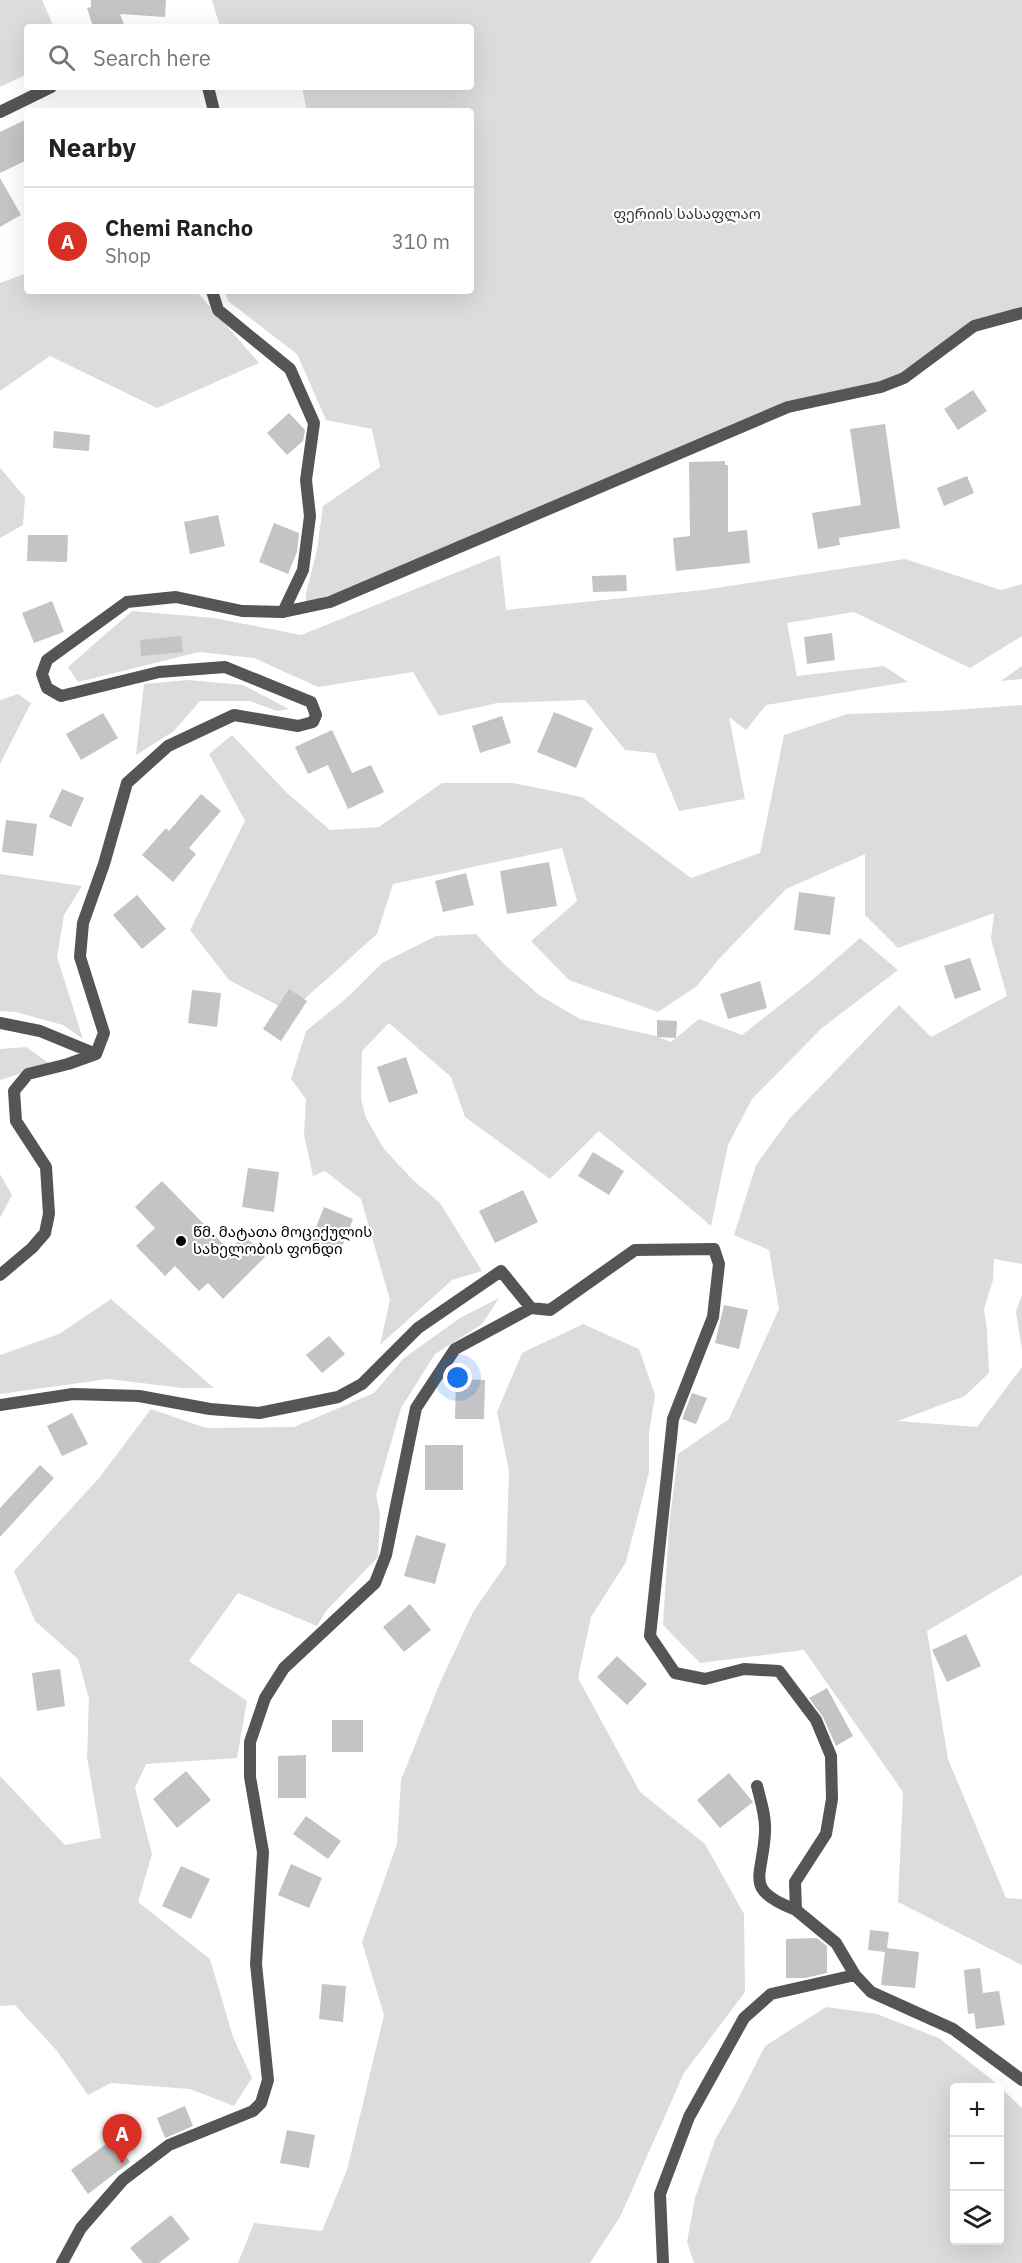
<!DOCTYPE html>
<html lang="en">
<head>
<meta charset="utf-8">
<style>
  :root { --surface:#fff; --page:#f2f2f2; --text:#222; --muted:#767676; --line:#e0e0e0; --accent:#d93025 }
  body { margin:0; font-family:"IBM Plex Sans","Noto Sans Georgian",sans-serif; background:var(--page); color:var(--text) }
  .controls { position:absolute; right:18px; bottom:18px; display:grid; overflow:hidden; border-radius:6px; box-shadow:0 6px 24px #0002 }
  .controls button { width:54px; height:54px; display:grid; place-items:center; padding:0; border:0; border-bottom:2px solid var(--line); background:var(--surface); color:var(--text); font:30px sans-serif }
  .you { position:absolute; left:458px; top:1378px; width:21px; height:21px; margin:-15px; border:4px solid #fff; border-radius:50%; background:#1a73e8; box-shadow:0 0 0 9px #1a73e833 }
  .badge { display:grid; place-items:center; width:39px; height:39px; border-radius:50%; background:var(--accent); color:#fff; font-size:20px; font-weight:700 }
  .pin { position:absolute; translate:-50% -50px; filter:drop-shadow(0 2px 3px #0008) }
  .pin::after { content:''; position:absolute; top:32px; width:21px; height:18px; background:inherit; clip-path:polygon(0 0,100% 0,50% 100%) }
  .list { margin:0; padding:0; list-style:none }
  h2 { display:flex; justify-content:space-between; align-items:center; height:78px; margin:0; padding:0 24px; font-size:26px }
  h2 small { font-size:20px; font-weight:400; color:var(--muted) }
  .list li { display:grid; grid-template-columns:39px 1fr auto; gap:18px; align-items:center; box-sizing:border-box; height:108px; padding:0 24px; border-top:2px solid var(--line) }
  .list b { display:block; font-size:22px; white-space:nowrap }
  .list p { margin:0; font-size:20px; white-space:nowrap; color:var(--muted) }
  .list em { font-size:20px; font-style:normal; color:var(--muted) }
  .icon { flex:none; width:33px; height:33px; fill:none; stroke:currentColor; stroke-width:2; stroke-linecap:round; stroke-linejoin:round }
  .map { position:relative; flex:none; width:1022px; height:2263px; overflow:hidden }
  .search { position:absolute; background:var(--surface); box-shadow:0 6px 24px #0002; left:24px; top:24px; width:450px; height:66px; display:flex; align-items:center; gap:15px; box-sizing:border-box; padding:0 21px; border-radius:6px; color:var(--muted); font-size:22px }
  .panel { position:absolute; background:var(--surface); box-shadow:0 6px 24px #0002; left:24px; top:108px; width:450px; height:186px; border-radius:6px }
  .map>svg:first-child { display:block }
  .green { fill:#dcdcdc; fill-rule:evenodd }
  .building { fill:#c4c4c4 }
  .lines { fill:none; stroke-linecap:round; stroke-linejoin:round }
  .street { stroke:#555; stroke-width:12 }
  .poi-dot { fill:#000; stroke:#fff; stroke-width:2 }
  .labels { text-anchor:middle; stroke-width:4.5; stroke-linejoin:round; paint-order:stroke }
  .park-label { font-size:15px; fill:#333; stroke:#fff }
  .poi-label { font-size:15px; fill:#000; stroke:#fff; text-anchor:start }
</style>
</head>
<body>
<div class="map">
<svg width="1022" height="2263" viewBox="0 0 1022 2263">
  <rect width="100%" height="100%" fill="#fff"/>
  <path class="green" d="M0 0H42L54 27H27V74L0 87Z
    M212 0H1022V310L995 315 904 375 881 385 787 403 380 577 306 604V593L317 550 323 506 380 467 372 429 326 420 297 354 228 301 225 291H471V111H307L302 87H471V27H220Z
    M27 273V291H198V293L259 363 157 408 50 356 0 391V283Z
    M0 468 25 497 23 525 0 538Z
    M500 555 506 610 703 590 905 559 1001 590 1022 584V636L970 668 854 612 787 623 797 676 884 666 908 682 766 705 746 730 729 717 745 799 679 811 655 753 625 750 585 700 497 703 439 716 413 672 318 687 254 658 199 652 78 682 68 667 132 611 214 618 301 635Z
    M1022 666V679L1001 681Z
    M188 680 243 685 289 709 277 711 250 701H200L174 731 136 755 144 684Z
    M18 694 31 703 0 764V700Z
    M1022 705V1264L994 1259 993 1280 984 1309 987 1330 989 1373 965 1396 898 1421 977 1427 1022 1367V1575L927 1631 948 1759 1006 1898 1022 1899V1965L898 1902 903 1792 804 1650 700 1663 663 1625 669 1526 678 1454 729 1419 779 1309 769 1250 734 1235 756 1165 790 1118 899 1005 931 1037 1007 996 991 939 994 913 898 948 865 915V854L786 889 719 959 697 986 658 1012 569 980 531 941 577 901 562 848 393 884 377 934 290 1012 229 980 190 930 245 821 209 754 232 735 287 793 330 830 379 827 442 783H513L582 797 691 878 760 853 784 735 847 714 939 711Z
    M0 874 82 886 64 915 57 957 83 1039 63 1025 16 1012 0 1011Z
    M476 934 504 964 539 995 580 1019 656 1036 671 1042 699 1019 742 1035 811 981 860 938 898 970 822 1028 752 1099 728 1145 711 1226 599 1131 550 1179 465 1117 451 1077 389 1023 362 1051 361 1099 366 1118 384 1149 413 1180 440 1203 482 1271 452 1280 380 1345 390 1300 361 1199 325 1171 313 1176 304 1135 306 1099 291 1079 306 1031 349 996 382 963 436 936Z
    M26 1047 50 1064 0 1080V1049Z
    M0 1174 12 1195 0 1218Z
    M1022 1295V1350L1016 1312Z
    M499 1298 482 1324 435 1354 401 1408 376 1495 380 1514 378 1557 326 1611 317 1626 238 1593 189 1661 247 1701 237 1758 146 1764 135 1788 152 1854 138 1902 210 1959 233 2037 252 2078 234 2106 190 2089 111 2083 88 2095 57 2051 15 2005 0 2006V1776L65 1845 101 1838 87 1757 89 1699 78 1659 35 1621 14 1571 99 1478 151 1409 206 1428 294 1427 374 1393 404 1358 460 1318Z
    M111 1299 214 1388H182L108 1379 0 1394V1355L59 1334Z
    M583 1324 639 1349 655 1395 649 1433V1472L626 1562 591 1617 578 1678 640 1792 705 1844 744 1914 745 1992 684 2073 620 2217 590 2263H238L254 2223 322 2231 347 2170 384 2015 362 1942 397 1844 401 1780 439 1685 473 1612 506 1564 509 1471 497 1412 522 1353Z
    M826 2007 877 2014 939 2038 996 2083 1022 2108V2263H694L687 2242 695 2198 715 2140 736 2103 765 2046ZM954 2088H1000V2240H954Z"/>
  <path class="building" d="M91 0H166L165 17 120 14 125 27H93L87 8 91 7Z
    M27 119V160L0 173V132Z
    M0 178 21 215 0 227Z
    M973 390 987 411 958 430 944 409Z
    M289 413 305 430 303 441 287 455 267 433Z
    M885 424 900 528 839 538 840 545 818 549 812 513 861 505 850 429Z
    M54 431 90 435 89 451 53 448Z
    M725 461V465H728V532L747 530 750 563 676 571 673 538 690 536 689 462Z
    M967 476 974 493 944 506 937 488Z
    M218 515 225 546 190 554 184 522Z
    M274 523 299 533 297 552 288 574 259 562Z
    M28 535H68L67 562 27 561Z
    M626 575 627 591 593 592 592 576Z
    M52 601 64 632 34 643 22 613Z
    M832 633 835 660 807 664 804 637Z
    M181 636 183 652 141 656 140 640Z
    M554 712 593 728 576 768 537 752Z
    M103 713 118 738 81 760 66 734Z
    M502 716 511 743 480 753 472 726Z
    M332 730 352 773 371 765 384 792 348 809 328 765 308 774 295 747Z
    M62 789 84 798 71 827 49 817Z
    M201 794 221 811 189 848 196 854 173 882 142 855 166 828 169 831Z
    M6 820 37 824 33 856 2 852Z
    M549 862 557 906 507 914 500 871Z
    M466 873 474 905 443 912 435 881Z
    M799 892 835 897 830 935 794 930Z
    M137 895 166 929 142 949 113 915Z
    M970 958 981 990 955 999 944 966Z
    M760 981 767 1008 728 1019 720 994Z
    M289 989 307 1001 281 1041 263 1029Z
    M192 990 221 993 217 1027 188 1023Z
    M657 1020 677 1021 676 1038 657 1037Z
    M406 1057 418 1093 389 1103 377 1067Z
    M593 1152 624 1171 609 1195 578 1176Z
    M248 1168 279 1172 274 1212 242 1207Z
    M162 1181 229 1250 244 1235 265 1257 223 1299 208 1283 199 1291 175 1266 165 1276 136 1246 155 1228 135 1207Z
    M523 1190 538 1222 495 1243 479 1211Z
    M324 1207 353 1219 340 1252 311 1240Z
    M724 1305 748 1310 739 1349 715 1343Z
    M329 1336 345 1354 322 1373 306 1355Z
    M456 1379 485 1380 484 1419H455Z
    M692 1393 707 1398 696 1424 682 1419Z
    M72 1413 88 1444 62 1456 47 1426Z
    M425 1445H463V1490H425Z
    M40 1465 54 1478 0 1537V1508Z
    M416 1535 446 1544 435 1584 404 1576Z
    M410 1604 431 1630 404 1652 383 1627Z
    M966 1634 981 1666 947 1682 932 1650Z
    M617 1656 647 1684 627 1705 597 1677Z
    M60 1669 65 1706 37 1711 32 1673Z
    M827 1688 853 1736 836 1746 823 1717 809 1698Z
    M332 1720H363V1752H332Z
    M306 1755V1798H278V1756Z
    M186 1771 211 1800 177 1828 153 1799Z
    M729 1773 753 1802 720 1828 697 1800Z
    M306 1816 341 1841 328 1859 293 1834Z
    M291 1864 322 1878 309 1908 278 1895Z
    M181 1866 210 1879 191 1919 162 1906Z
    M870 1930 889 1932 887 1948 919 1952 915 1988 881 1985 885 1952 868 1950Z
    M817 1938 827 1946V1973L805 1978H786V1939Z
    M980 1968 983 1993 999 1991 1005 2025 976 2029 974 2013 968 2014 964 1970Z
    M322 1984 346 1986 343 2022 319 2019Z
    M185 2106 193 2126 165 2138 157 2118Z
    M287 2130 315 2135 309 2168 280 2163Z
    M113 2139 130 2162 88 2194 71 2170Z
    M171 2215 190 2239 159 2263H143L130 2248Z"/>
  <g class="lines">
    <path class="street" d="M208 87 214 111
      M0 112 51 87
      M212 291 218 310 290 369 314 423 306 480 310 516 303 570 283 612
      M0 1023 40 1031 96 1054
      M0 1275 32 1248 45 1233 49 1214 46 1167 16 1121 14 1091 28 1074 68 1064 96 1054 104 1033 80 957 83 923 104 864 127 783 168 746 234 715 298 726 313 722 316 715 311 702 225 667 159 672 61 696 47 688 42 674 47 660 127 602 176 597 242 611 283 612 330 602 788 407 881 387 904 378 974 326 1022 313
      M531 1308 550 1310 635 1250 714 1249 719 1264 713 1317 673 1419 650 1636 675 1673 705 1679 744 1669 779 1671 816 1720 831 1756 832 1799 826 1834 795 1882 796 1910 836 1943 855 1975 871 1992 953 2029 1022 2080
      M0 1405 73 1394 139 1396 210 1409 259 1413 338 1397 362 1384 418 1328 501 1271 531 1308 455 1349 416 1408 386 1555 375 1583 284 1668 265 1698 250 1742V1777L263 1852 256 1964 268 2080 261 2103 253 2111 169 2145 123 2180 81 2228 62 2263
      M757 1786C761 1802 766 1817 765 1832 763 1878 742 1889 796 1910
      M663 2263 660 2194 689 2117 744 2018 771 1994 855 1975"/>
  </g>
  <circle class="poi-dot" cx="181" cy="1241" r="6"/>
  <g class="labels">
    <g class="park-label">
      <text x="687" y="219">ფერიის სასაფლაო</text>
    </g>
    <g class="poi-label">
      <text x="193" y="1237">წმ. მატათა მოციქულის<tspan x="193" dy="17">სახელობის ფონდი</tspan></text>
    </g>
  </g>
</svg>
<div class="controls">
<button>+</button>
<button>−</button>
<button><svg class="icon" aria-label="layers" viewBox="0 0 24 24"><path d="M12 4l9 5-9 5-9-5zM3 14l9 5 9-5"/></svg></button>
</div>
<div class="you"></div>
<div class="pin badge" style="left:122px;top:2164px">A</div>
<div class="search"><svg class="icon" aria-label="search" viewBox="0 0 24 24"><circle cx="10" cy="10" r="6"/><path d="M15 15l6 6"/></svg>Search here</div>
<section class="panel">
<h2>Nearby<small></small></h2>
<ul class="list">
<li><span class="badge">A</span><div><b>Chemi Rancho</b><p>Shop</p></div><em>310 m</em></li>
</ul>
</section>
</div>
</body>
</html>
